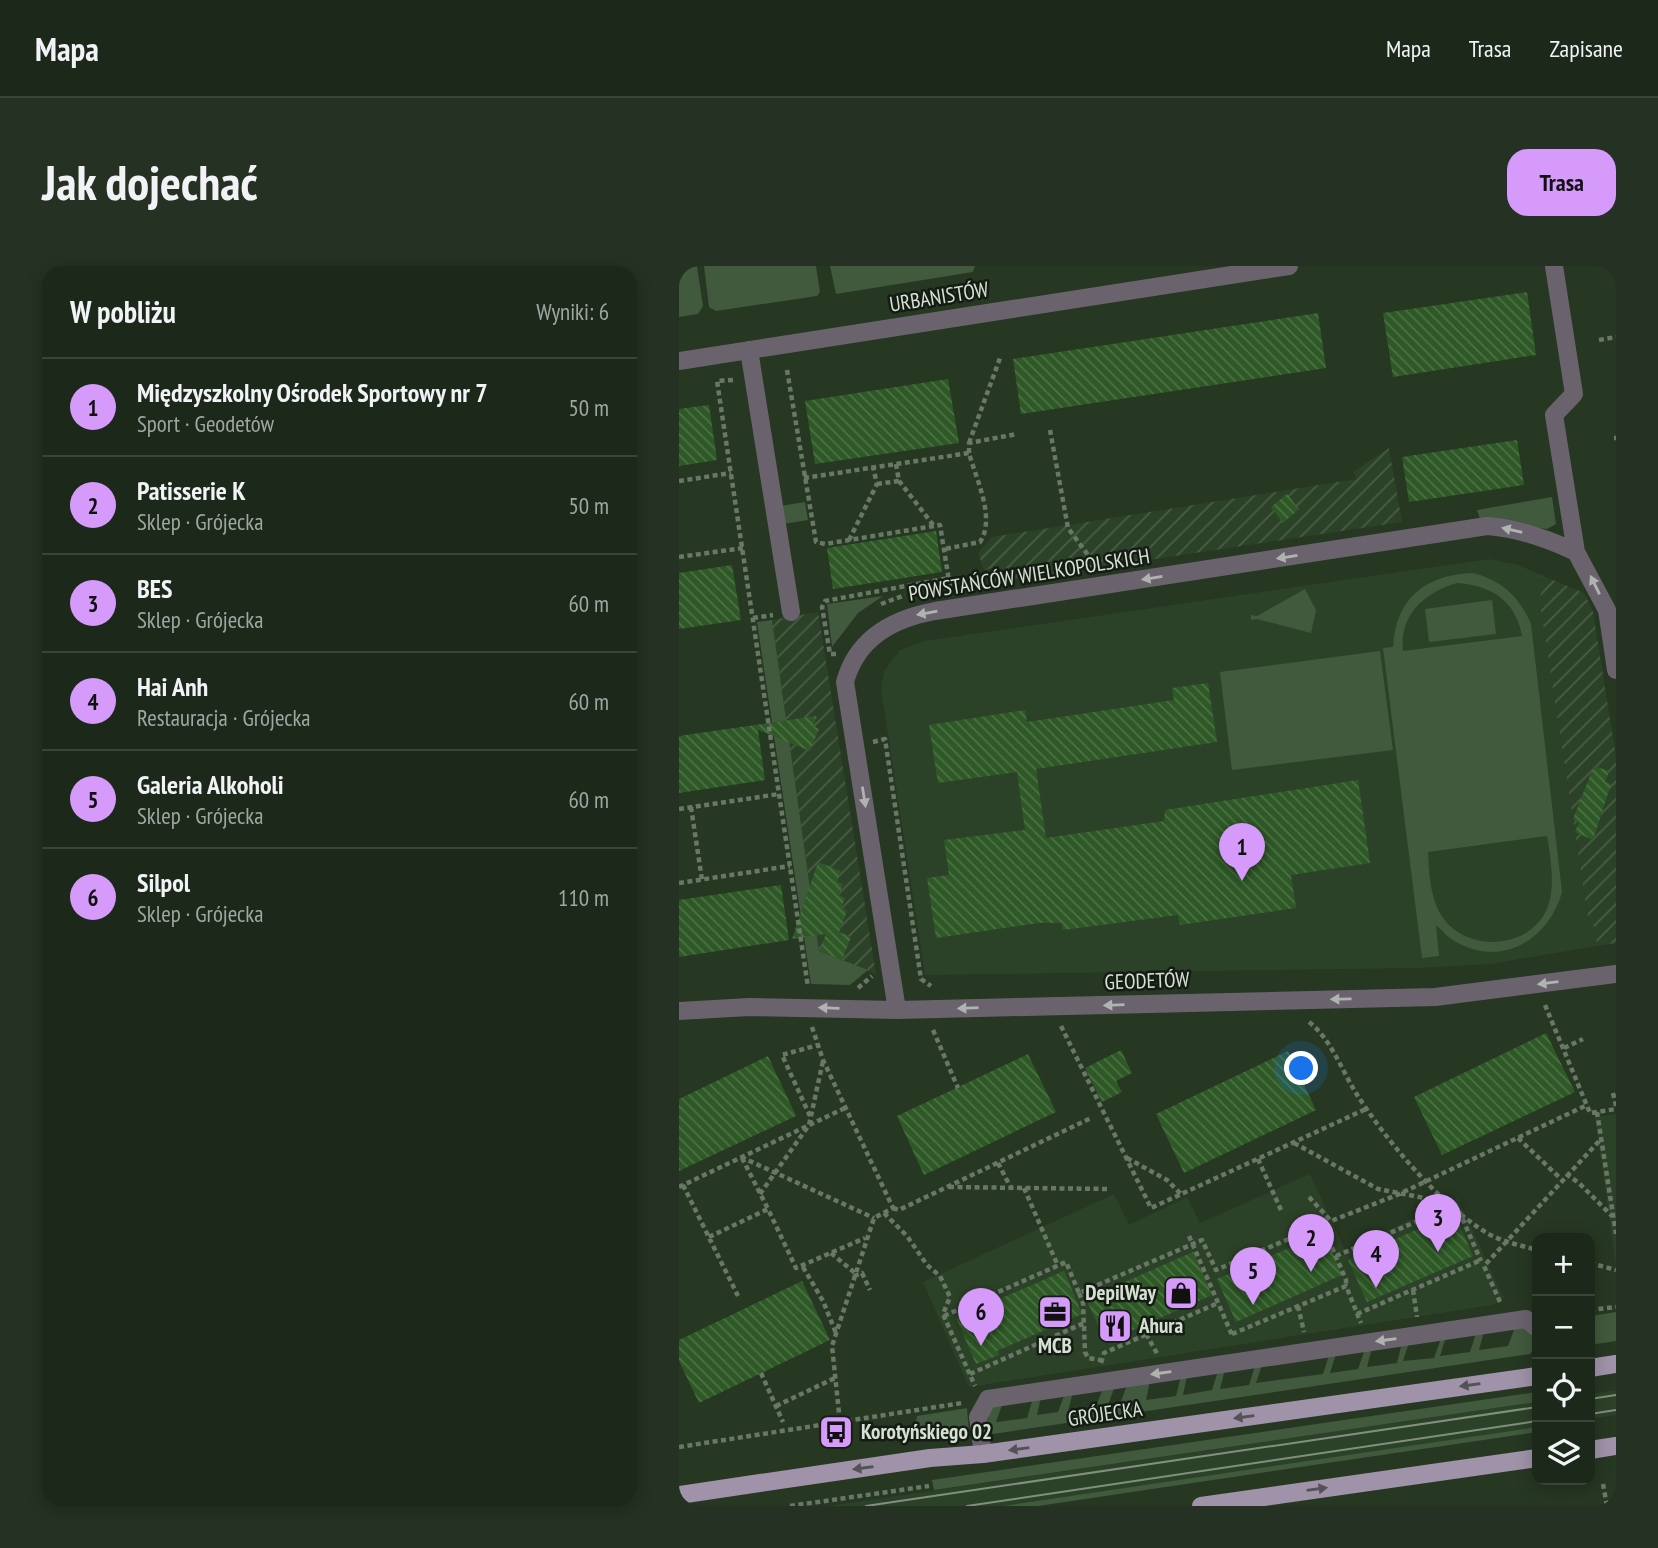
<!DOCTYPE html>
<html lang="pl">
<head>
<meta charset="utf-8">
<style>
  :root { --surface:#1c291a; --page:#253123; --text:#f1f3f6; --muted:#a0a6a2; --line:#3a4539; --accent:#d69bfa }
  body { margin:0; font-family:"PT Sans Narrow",sans-serif; background:var(--page); color:var(--text) }
  .controls { position:absolute; right:21px; bottom:21px; display:grid; overflow:hidden; border-radius:14px; box-shadow:0 4px 18px #0003 }
  .controls button { width:63px; height:63px; display:grid; place-items:center; padding:0; border:0; border-bottom:2px solid var(--line); background:var(--surface); color:var(--text); font:35px sans-serif }
  .you { position:absolute; left:623px; top:803px; width:24px; height:24px; margin:-18px; border:5px solid #fff; border-radius:50%; background:#1a73e8; box-shadow:0 0 0 10px #1a73e833 }
  .badge { display:grid; place-items:center; width:46px; height:46px; border-radius:50%; background:var(--accent); color:#111; font-size:23px; font-weight:700 }
  .pin { position:absolute; translate:-50% -58px; filter:drop-shadow(0 2px 4px #0008) }
  .pin::after { content:''; position:absolute; top:37px; width:24px; height:21px; background:inherit; clip-path:polygon(0 0,100% 0,50% 100%) }
  .list { margin:0; padding:0; list-style:none }
  h2 { display:flex; justify-content:space-between; align-items:center; height:91px; margin:0; padding:0 28px; font-size:30px }
  h2 small { font-size:23px; font-weight:400; color:var(--muted) }
  .list li { display:grid; grid-template-columns:46px 1fr auto; gap:21px; align-items:center; box-sizing:border-box; height:98px; padding:0 28px; border-top:2px solid var(--line) }
  .list b { display:block; font-size:26px; white-space:nowrap }
  .list p { margin:0; font-size:23px; white-space:nowrap; color:var(--muted) }
  .list em { font-size:23px; font-style:normal; color:var(--muted) }
  .icon { flex:none; width:38px; height:38px; fill:none; stroke:currentColor; stroke-width:2; stroke-linecap:round; stroke-linejoin:round }
  .map { position:relative; flex:none; width:937px; height:1240px; overflow:hidden; border-radius:21px }
  header { display:flex; align-items:center; gap:42px; box-sizing:border-box; height:98px; padding:0 35px; background:var(--surface); border-bottom:2px solid var(--line) }
  header strong { font-size:33px }
  nav { display:flex; gap:38px; margin-inline-start:auto; font-size:24px }
  .intro { display:flex; align-items:center; justify-content:space-between; box-sizing:border-box; height:168px; padding:0 42px }
  h1 { margin:0; font-size:49px }
  .button { padding:18px 32px; border-radius:21px; background:var(--accent); color:#111; font-size:24px; font-weight:700 }
  main { display:flex; gap:42px; padding:0 42px }
  aside { flex:1; background:var(--surface); border-radius:21px; box-shadow:0 4px 18px #0003 }
  .map>svg:first-child { display:block }
  .built { fill:#2c4228 }
  .industrial { fill:url(#industrial-furrows) }
  .grass { fill:#41593c; fill-rule:evenodd }
  .building { fill:url(#building-back-hatch) }
  .lines { fill:none; stroke-linecap:round; stroke-linejoin:round }
  .path { stroke:#697866; stroke-width:4.5; stroke-dasharray:5 3.5; stroke-linecap:butt }
  .minor { stroke:#6a636e; stroke-width:18 }
  .major { stroke:#a093a9; stroke-width:18 }
  .tram { stroke:#828f7e; stroke-width:2 }
  .oneway { fill:#b0b4b0 }
  .oneway2 { fill:#535256 }
  .labels { text-anchor:middle; stroke-width:5; stroke-linejoin:round; paint-order:stroke }
  .street-label { font-size:21px; fill:#d6e0d3; stroke:#141c13 }
  .poi-label { font-size:21px; font-weight:bold; fill:#d6e0d3; stroke:#141c13; text-anchor:start }
</style>
</head>
<body>
<header>
<strong>Mapa</strong>
<nav><a>Mapa</a><a>Trasa</a><a>Zapisane</a></nav>
</header>
<div class="intro"><h1>Jak dojechać</h1><a class="button">Trasa</a></div>
<main>
<aside>
<h2>W pobliżu<small>Wyniki: 6</small></h2>
<ul class="list">
<li><span class="badge">1</span><div><b>Międzyszkolny Ośrodek Sportowy nr 7</b><p>Sport · Geodetów</p></div><em>50 m</em></li>
<li><span class="badge">2</span><div><b>Patisserie K</b><p>Sklep · Grójecka</p></div><em>50 m</em></li>
<li><span class="badge">3</span><div><b>BES</b><p>Sklep · Grójecka</p></div><em>60 m</em></li>
<li><span class="badge">4</span><div><b>Hai Anh</b><p>Restauracja · Grójecka</p></div><em>60 m</em></li>
<li><span class="badge">5</span><div><b>Galeria Alkoholi</b><p>Sklep · Grójecka</p></div><em>60 m</em></li>
<li><span class="badge">6</span><div><b>Silpol</b><p>Sklep · Grójecka</p></div><em>110 m</em></li>
</ul>
</aside>
<div class="map">
<svg width="937" height="1240" viewBox="0 0 937 1240">
  <defs>
    <pattern id="industrial-furrows" width="10" height="10" patternUnits="userSpaceOnUse" patternTransform="scale(1.75)"><rect width="10" height="10" fill="#2c4228"/><path d="M-1 1l2-2M0 10L10 0M9 11l2-2" fill="none" stroke="#4a5d46"/></pattern>
    <pattern id="building-back-hatch" width="6" height="6" patternUnits="userSpaceOnUse" patternTransform="scale(1.75)"><rect width="6" height="6" fill="#2e5926"/><path d="M-1 5l2 2M0 0l6 6M5-1l2 2" fill="none" stroke="#4c7145"/></pattern>
  </defs>
  <rect width="100%" height="100%" fill="#263722"/>
  <path class="built" d="M810 293 839 299 862 309 866 320 863 345 866 371 910 658 916 661 918 680 812 698 738 702 246 709 202 423 205 405 221 384 246 375Z
    M937 848V1000L916 851Z
    M631 908 666 984 779 932 823 1029 827 1031 813 1039 290 1121 244 1016 435 928 450 959 508 931 521 957Z
    M937 1124V1149L911 1153V1128Z
    M858 1136V1161L689 1187 324 1240H150Z"/>
  <path class="industrial" d="M710 182 723 256 316 317 314 302 305 304 299 287 313 271 678 213 674 206Z
    M862 309 905 327 914 346 937 491V677L918 680 916 661 910 658 862 345 861 330 866 320Z
    M139 346 197 708 140 685 93 354Z"/>
  <path class="grass" d="M0 0H18L24 40 19 48 0 51Z
    M25 0H137L141 26 138 30 37 45 30 41Z
    M151 0H296L294 6 157 28Z
    M873 231 877 258 868 263 801 253 798 244Z
    M126 236 129 254 104 258 101 240Z
    M794 307C823 315 840 330 852 358L883 626C870 673 824 702 777 676 769 672 763 664 757 659L760 690 743 692 704 382 714 381C717 332 746 309 794 307ZM778 317C812 319 837 335 843 370L724 385C720 349 746 326 778 317ZM868 570C872 593 877 624 867 645 847 685 785 686 762 649 751 631 750 606 749 586Z
    M626 323 637 344 632 367 578 353 572 354V349L578 350Z
    M204 330 179 347 153 381 148 338Z
    M813 334 817 368 750 376 746 343Z
    M93 354 140 685 189 704 171 719 132 718 78 356Z
    M701 385 714 484 553 504 541 406Z
    M937 1046V1075L911 1079V1050Z
    M836 1061H844L853 1069 855 1083 851 1088 314 1168C306 1159 308 1152 312 1141L324 1136 317 1156 348 1152 354 1132 362 1131 358 1149 379 1146 386 1127 394 1126 389 1145 417 1141 424 1122 436 1120 429 1139 441 1138 448 1119 471 1115 467 1134 497 1130 502 1110H508L504 1129 533 1124 539 1105 546 1104 541 1123 570 1119 576 1100 583 1099 577 1117 644 1108 650 1089 657 1088 651 1107 679 1103 686 1083 693 1082 688 1101 718 1097 723 1077H730L724 1095 755 1092 762 1072 767 1071 761 1090 791 1086 797 1067 805 1066 800 1084 829 1080Z
    M858 1126V1136L255 1224 253 1214Z
    M288 1142 290 1166 284 1172 234 1171 238 1150Z
    M858 1161V1166L359 1240H324Z"/>
  <path class="building" d="M848 26 857 89 714 111 704 47Z
    M639 47 647 102 342 148 334 93Z
    M269 113 280 177 136 198 126 135Z
    M30 139 38 194 0 200V143Z
    M838 174 845 219 730 236 723 191Z
    M608 228 620 243 604 257 592 241Z
    M257 265 263 306 154 323 148 282Z
    M53 299 62 354 0 363V307Z
    M529 417 538 476 357 503 367 572 485 555 486 544 679 514 691 597 612 609 617 642 501 659 499 649 384 664 383 657H360L257 672 248 612 270 609 265 574 346 564 338 506 259 517 250 459 346 444 348 456 495 434 493 422Z
    M138 450 134 460 140 463 131 485 79 464 86 514 0 527V470Z
    M915 500 930 505 926 516 932 518 914 574 896 566 900 556 894 553Z
    M139 596 162 605 158 616 164 618 160 629 166 632 162 642 168 645 160 666 172 671 163 694 140 685 147 668 113 673Z
    M102 619 110 674 0 691V634Z
    M867 767 896 826 763 889 735 831Z
    M442 784 453 807 437 815 443 826 423 836 406 802Z
    M609 785 637 844 505 907 477 848Z
    M349 788 377 846 245 909 218 850Z
    M89 790 117 850 0 905V833Z
    M775 947 794 990 688 1036 669 994Z
    M645 967 663 1009 557 1056 538 1013Z
    M514 986 533 1029 427 1076 407 1033Z
    M385 1005 403 1048 318 1085 320 1089 297 1098 277 1052Z
    M123 1015 151 1074 20 1137 0 1095V1074Z"/>
  <g class="lines">
    <path class="path" d="M920 74 937 71
      M108 104 137 276 146 278 261 259 271 321H269
      M54 114 38 115 129 721
      M371 164 389 262 412 293 413 301
      M935 172H937
      M290 177 321 92
      M290 187V177L338 168
      M217 198 220 215 255 260
      M125 212 290 187C297 213 317 252 301 276L266 283
      M0 215 52 207
      M198 218 220 215
      M170 274 198 218 194 201
      M0 291 64 282
      M202 338 226 329
      M74 352 94 349
      M157 388H151L143 341 146 335 270 312
      M194 476 206 473 242 713 252 720
      M12 541 23 614
      M0 543 100 528
      M0 617 111 600
      M179 722 193 710
      M866 739 911 847 937 843
      M630 756C652 773 662 803 677 827 706 873 761 939 808 967 823 976 841 979 858 984
      M382 760 472 942 687 843
      M133 761 144 794 214 942 195 952 153 1080 160 1147
      M254 764 279 822
      M885 782 904 773
      M934 827 937 840
      M918 846 937 968
      M131 850 103 789 139 779
      M839 872 882 913
      M615 877 699 923 771 937
      M62 891 195 952
      M63 892 89 943
      M448 892 488 914 502 928
      M579 893 602 944
      M319 897 332 922
      M887 908 900 917 933 950
      M4 919 59 1030
      M0 921 166 842
      M270 921 430 923
      M345 922 379 1000
      M81 928 130 859 144 795
      M630 931 652 955 718 929 908 839
      M214 942 220 944 412 852
      M780 945 802 995
      M205 947 228 970 248 999 261 1010 271 1031 264 1048 296 1120
      M643 958 667 1014V1020
      M510 970 553 1069
      M30 971 89 943 117 1002 186 972
      M152 987 176 1007
      M657 990 774 940
      M911 997 937 1004
      M124 1001 144 1035 157 1067
      M175 1010 183 1007 191 1024
      M734 1024 738 1051
      M400 1027 404 1037 406 1086 409 1092 421 1094
      M821 1036 805 1000 922 873
      M619 1040 625 1066
      M911 1044 937 1041
      M678 1048 802 994
      M265 1050 387 996 400 1027 523 974 537 1004 652 955
      M467 1068 479 1089
      M553 1068 667 1020 682 1057
      M422 1097 425 1087 539 1037
      M82 1107 104 1156
      M291 1108 405 1057
      M97 1140 156 1112
      M0 1181 283 1137
      M924 1218 928 1240
      M111 1240 250 1220"/>
    <path class="minor" d="M875 0 895 128 875 149 897 286 928 344 937 404
      M70 84 112 346
      M0 95 610 0
      M218 744 166 416C178 372 213 353 256 345L808 260C839 262 869 273 897 286
      M0 745 70 741 218 744 756 731 937 708
      M304 1188 299 1151 309 1133 847 1053 858 1062"/>
    <path class="major" d="M911 1102 937 1098
      M911 1184 937 1180
      M0 1229 251 1192 304 1188 858 1110
      M522 1240 858 1192"/>
    <path class="tram" d="M911 1133 937 1129
      M911 1148 937 1144
      M187 1240 858 1141
      M288 1240 858 1155"/>
  </g>
  <defs><path id="oneway-solid" d="M-6-.8H1V-3.2L6.5 0L1 3.2V.8H-6Z" transform="scale(1.75)"/></defs>
  <g class="oneway">
    <use href="#oneway-solid" transform="translate(833 264) rotate(-167)"/>
    <use href="#oneway-solid" transform="translate(608 291) rotate(171)"/>
    <use href="#oneway-solid" transform="translate(473 312) rotate(171)"/>
    <use href="#oneway-solid" transform="translate(916 319) rotate(-116)"/>
    <use href="#oneway-solid" transform="translate(248 347) rotate(170)"/>
    <use href="#oneway-solid" transform="translate(185 531) rotate(81)"/>
    <use href="#oneway-solid" transform="translate(869 717) rotate(173)"/>
    <use href="#oneway-solid" transform="translate(662 733) rotate(179)"/>
    <use href="#oneway-solid" transform="translate(435 739) rotate(178)"/>
    <use href="#oneway-solid" transform="translate(150 742) rotate(-178)"/>
    <use href="#oneway-solid" transform="translate(289 742) rotate(178)"/>
    <use href="#oneway-solid" transform="translate(707 1074) rotate(172)"/>
    <use href="#oneway-solid" transform="translate(482 1107) rotate(172)"/>
  </g>
  <g class="oneway2">
    <use href="#oneway-solid" transform="translate(791 1119) rotate(172)"/>
    <use href="#oneway-solid" transform="translate(565 1151) rotate(172)"/>
    <use href="#oneway-solid" transform="translate(340 1183) rotate(172)"/>
    <use href="#oneway-solid" transform="translate(184 1202) rotate(172)"/>
    <use href="#oneway-solid" transform="translate(638 1223) rotate(-8)"/>
  </g>
  <defs>
    <g id="shop-square" transform="scale(1.75)"><rect x="-9" y="-9" width="18" height="18" rx="4" fill="#d69bfa" stroke="#141c13"/><path d="M-5-2.5h2.3a2.7 3.5 0 0 1 5.4 0H5L5.5 6h-11ZM-1.5-2.5h3a1.5 2.3 0 0 0-3 0Z" fill="#111"/></g>
    <g id="office-square" transform="scale(1.75)"><rect x="-9" y="-9" width="18" height="18" rx="4" fill="#d69bfa" stroke="#141c13"/><path d="M-6-3h4V-5.5h4V-3h4V5H-6ZM-1-4.5V-3h2v-1.5ZM-6 0V1H6V0Z" fill="#111"/></g>
    <g id="restaurant-square" transform="scale(1.75)"><rect x="-9" y="-9" width="18" height="18" rx="4" fill="#d69bfa" stroke="#141c13"/><path d="M-5-6h1v4h1v-4h1v4h1v-4h1v5L-1.5 .5V6h-2V.5L-5-1ZM5-6V6H3V1.5H1.5Q1.5-4 5-6Z" fill="#111"/></g>
    <g id="bus-square" transform="scale(1.75)"><rect x="-9" y="-9" width="18" height="18" rx="4" fill="#d69bfa" stroke="#141c13"/><path d="M-5-6H5V4H4V6H2V4H-2V6H-4V4H-5ZM-3.5-4V0h7V-4ZM-3.5 1.2v1.5H-2V1.2ZM2 1.2v1.5H3.5V1.2Z" fill="#111"/></g>
  </defs>
  <g fill-rule="evenodd">
    <use href="#shop-square" x="502" y="1027"/>
    <use href="#office-square" x="376" y="1046"/>
    <use href="#restaurant-square" x="436" y="1060"/>
    <use href="#bus-square" x="157" y="1166"/>
  </g>
  <g class="labels">
    <g class="street-label">
      <text transform="translate(260 31) rotate(-9)" y="7">URBANISTÓW</text>
      <text transform="translate(350 309) rotate(-9)" y="7">POWSTAŃCÓW WIELKOPOLSKICH</text>
      <text transform="translate(468 715) rotate(-2)" y="7">GEODETÓW</text>
      <text transform="translate(426 1148) rotate(-8)" y="7">GRÓJECKA</text>
    </g>
    <g class="poi-label">
      <text x="477" y="1034" text-anchor="end">DepilWay</text>
      <text x="460" y="1067">Ahura</text>
      <text x="376" y="1087" text-anchor="middle">MCB</text>
      <text x="182" y="1173">Korotyńskiego 02</text>
    </g>
  </g>
</svg>
<div class="controls">
<button>+</button>
<button>−</button>
<button><svg class="icon" aria-label="locate" viewBox="0 0 24 24"><circle cx="12" cy="12" r="6"/><path d="M12 2v4M12 18v4M2 12h4M18 12h4"/></svg></button>
<button><svg class="icon" aria-label="layers" viewBox="0 0 24 24"><path d="M12 4l9 5-9 5-9-5zM3 14l9 5 9-5"/></svg></button>
</div>
<div class="you"></div>
<div class="pin badge" style="left:563px;top:615px">1</div>
<div class="pin badge" style="left:632px;top:1006px">2</div>
<div class="pin badge" style="left:759px;top:986px">3</div>
<div class="pin badge" style="left:697px;top:1022px">4</div>
<div class="pin badge" style="left:574px;top:1039px">5</div>
<div class="pin badge" style="left:302px;top:1080px">6</div>
</div>
</main>
</body>
</html>
